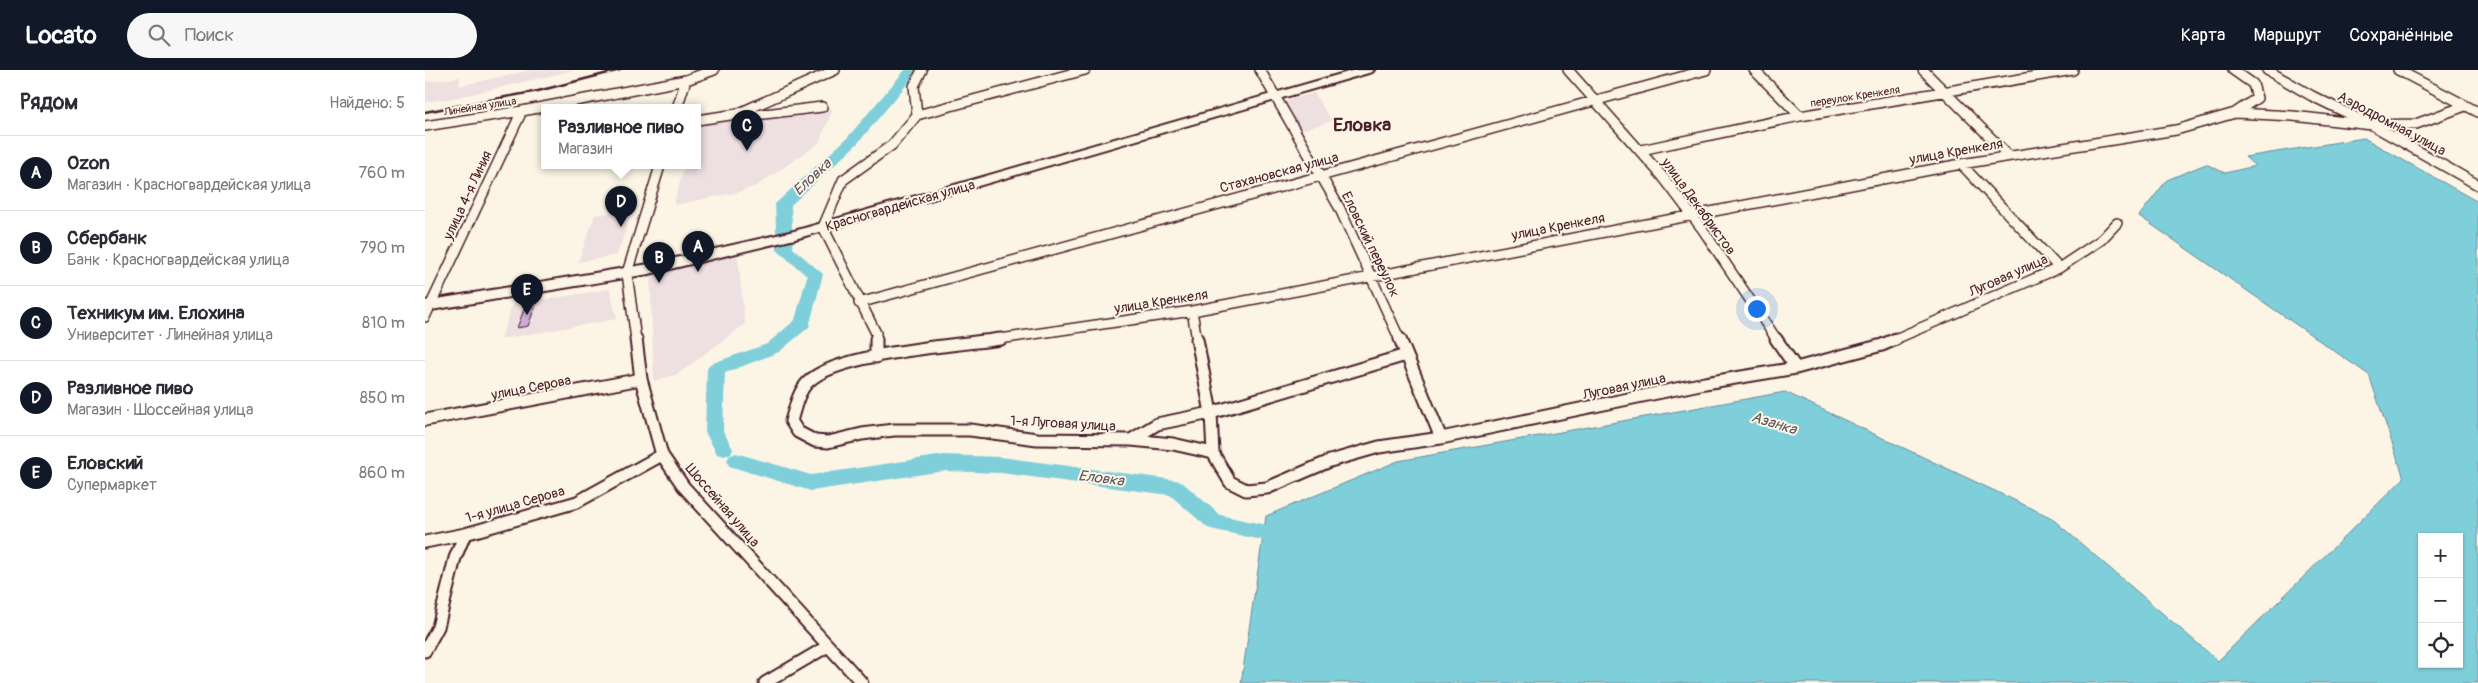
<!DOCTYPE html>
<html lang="ru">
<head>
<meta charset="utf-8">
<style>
  :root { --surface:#fff; --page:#f7f7f7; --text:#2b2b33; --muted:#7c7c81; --line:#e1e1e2; --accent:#111827 }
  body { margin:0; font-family:Pangolin,sans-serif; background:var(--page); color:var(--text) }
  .controls { position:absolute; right:15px; bottom:15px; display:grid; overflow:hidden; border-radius:0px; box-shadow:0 1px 4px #0004 }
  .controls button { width:45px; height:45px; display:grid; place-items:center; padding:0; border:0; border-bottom:1px solid var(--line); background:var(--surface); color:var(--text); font:25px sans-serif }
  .you { position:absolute; left:1331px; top:238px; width:18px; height:18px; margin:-12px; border:4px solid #fff; border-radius:50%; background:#1a73e8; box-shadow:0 0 0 8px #1a73e833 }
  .badge { display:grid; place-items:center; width:32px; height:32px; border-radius:50%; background:var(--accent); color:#fff; font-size:16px; font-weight:700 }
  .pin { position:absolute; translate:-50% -41px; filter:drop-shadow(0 1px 2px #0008) }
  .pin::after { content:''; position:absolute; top:26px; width:18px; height:15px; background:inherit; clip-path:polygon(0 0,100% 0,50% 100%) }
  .popup { position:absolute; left:116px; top:34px; width:160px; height:65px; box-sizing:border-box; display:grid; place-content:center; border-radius:0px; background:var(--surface); filter:drop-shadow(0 1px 4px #0005); font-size:16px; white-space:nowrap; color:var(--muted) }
  .popup b { font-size:19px; color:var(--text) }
  .popup::after { content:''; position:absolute; left:50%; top:100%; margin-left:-10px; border:10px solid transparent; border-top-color:var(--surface) }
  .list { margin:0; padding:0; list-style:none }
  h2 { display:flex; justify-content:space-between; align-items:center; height:65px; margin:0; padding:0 20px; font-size:21px }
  h2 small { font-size:16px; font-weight:400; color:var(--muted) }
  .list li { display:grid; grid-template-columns:32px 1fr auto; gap:15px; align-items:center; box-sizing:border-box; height:75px; padding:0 20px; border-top:1px solid var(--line) }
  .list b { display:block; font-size:19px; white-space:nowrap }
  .list p { margin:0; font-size:16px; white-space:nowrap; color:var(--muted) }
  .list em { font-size:16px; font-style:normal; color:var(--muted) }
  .icon { flex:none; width:28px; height:28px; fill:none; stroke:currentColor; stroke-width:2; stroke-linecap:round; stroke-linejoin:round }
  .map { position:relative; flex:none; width:2053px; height:613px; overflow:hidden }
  header { display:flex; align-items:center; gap:30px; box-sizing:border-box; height:70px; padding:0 25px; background:var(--accent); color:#fff }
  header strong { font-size:24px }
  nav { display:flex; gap:28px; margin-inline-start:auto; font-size:18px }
  .search { width:350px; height:45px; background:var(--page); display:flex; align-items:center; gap:12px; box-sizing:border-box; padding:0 18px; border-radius:28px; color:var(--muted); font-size:19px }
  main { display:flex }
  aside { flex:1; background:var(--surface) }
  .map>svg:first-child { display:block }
  .built { fill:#eedfe1 }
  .water { fill:#7fcfdb; stroke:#6a8995; fill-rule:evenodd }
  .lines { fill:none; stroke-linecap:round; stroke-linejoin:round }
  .river { fill:#7fcfdb; fill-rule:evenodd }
  .building { fill:#cdadd8; stroke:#4a1f2b }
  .minor-far1-casing { stroke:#4a1f2b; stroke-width:12 }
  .minor-casing { stroke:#4a1f2b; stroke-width:15 }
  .secondary-casing { stroke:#4a1f2b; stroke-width:4 }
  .minor-far1 { stroke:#fcf5e5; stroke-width:9 }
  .minor { stroke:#fcf5e5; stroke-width:11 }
  .secondary { fill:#fcf5e5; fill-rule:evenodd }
  .rail { stroke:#4a1f2b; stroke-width:2.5 }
  .labels { text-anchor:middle; stroke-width:4; stroke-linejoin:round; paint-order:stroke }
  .far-street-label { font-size:11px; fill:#4a1f2b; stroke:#fcf5e5 }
  .street-label { font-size:14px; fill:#4a1f2b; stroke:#fcf5e5 }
  .water-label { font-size:15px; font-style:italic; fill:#5a5460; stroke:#fcf5e5 }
  .district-label { font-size:19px; font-weight:bold; fill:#4a1f2b; stroke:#fcf5e5 }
</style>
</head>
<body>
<header>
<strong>Locato</strong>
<div class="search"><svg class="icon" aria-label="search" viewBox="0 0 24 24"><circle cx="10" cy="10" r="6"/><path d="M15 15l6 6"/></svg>Поиск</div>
<nav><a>Карта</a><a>Маршрут</a><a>Сохранённые</a></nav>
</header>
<main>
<aside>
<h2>Рядом<small>Найдено: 5</small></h2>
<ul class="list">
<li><span class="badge">A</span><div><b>Ozon</b><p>Магазин · Красногвардейская улица</p></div><em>760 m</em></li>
<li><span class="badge">B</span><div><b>Сбербанк</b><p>Банк · Красногвардейская улица</p></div><em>790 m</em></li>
<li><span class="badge">C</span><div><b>Техникум им. Елохина</b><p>Университет · Линейная улица</p></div><em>810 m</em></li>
<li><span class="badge">D</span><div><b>Разливное пиво</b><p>Магазин · Шоссейная улица</p></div><em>850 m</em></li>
<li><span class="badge">E</span><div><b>Еловский</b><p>Супермаркет</p></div><em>860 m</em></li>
</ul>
</aside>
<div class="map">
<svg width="2053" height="613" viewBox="0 0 2053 613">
  <rect width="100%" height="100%" fill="#fcf5e5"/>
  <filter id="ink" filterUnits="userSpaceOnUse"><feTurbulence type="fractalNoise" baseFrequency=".02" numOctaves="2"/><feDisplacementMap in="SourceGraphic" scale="10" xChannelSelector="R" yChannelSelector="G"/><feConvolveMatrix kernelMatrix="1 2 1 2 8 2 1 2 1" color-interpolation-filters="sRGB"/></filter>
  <g filter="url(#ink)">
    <path class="built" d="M107 0H150L29 28 0 32V12L35 7 34 16Z
      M889 23 907 51 876 60 858 32Z
      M408 39 394 73 333 115 314 122 249 135 259 96H272V52L303 47 311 50Z
      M208 139 192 185 153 192 170 145Z
      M312 180 320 254 253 304 229 311 225 204Z
      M185 219 192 249 76 269 87 235Z"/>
    <path class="water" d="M1939 68 2053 132V613H816L841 446 973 391 1360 322 1625 447 1793 591 1979 408 1944 305 1714 146 1742 110 1781 94 1800 103 1830 96 1820 87ZM1997 467H2034V594H1997Z"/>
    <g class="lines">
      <path class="river" d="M480 0H494L432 74 366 135 368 178 398 204 384 257 354 282 300 303 298 361 308 379 306 384 299 386 292 384 280 362 282 299 285 294 342 274 370 250 382 206 352 180 350 134 422 68Z
        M311 383 386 405 519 385 576 387 750 410 757 412 795 445 860 459 867 461 870 467 867 473 860 475 790 460 783 458 745 425 576 403 519 401 386 421 304 396 302 391 304 386Z"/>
    </g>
    <path class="building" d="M112 232 103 256 92 258 101 234Z"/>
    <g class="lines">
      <g class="minor-far1-casing">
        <path id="minor-far1" d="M835 0 914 137 975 270
          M1143 0 1238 107 1278 160 1352 270
          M1329 0 1375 46
          M1498 0 1583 85
          M1808 0 1828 14 1832 28 1810 43
          M1842 0 1887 26 1947 55 2053 115
          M1973 0 2053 42
          M252 38 261 10
          M312 44 410 0
          M492 45 660 0
          M492 45 489 16 497 0
          M272 50 312 44 322 46 397 37
          M0 56 97 41 261 10 289 0
          M1216 80 1375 46 1648 0
          M1536 94 1634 198
          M434 233 1281 0
          M767 241 772 270
          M0 247 97 41
          M211 270 202 203 235 96
          M451 270V263L398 157 418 110 467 75 492 45
          M568 270 767 241 1536 94 1751 60 1810 43 1868 46 1947 55 1991 54 2040 36
          M1468 270 1634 198 1676 170 1692 153"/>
      </g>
      <g class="minor-casing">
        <path id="minor" d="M211 269 216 309 237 385 259 417 437 613
          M451 269V287
          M576 269C533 275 411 283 383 312 373 322 370 338 366 351L373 362 390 371 403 372 437 364 469 360H545L612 369 706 370 732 354 786 343 981 285
          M772 269 786 343 788 383
          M975 269 1016 368
          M1351 269 1371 298
          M0 350 216 309
          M706 370 748 374 788 383 805 412 821 420 842 418 905 391 954 377 1016 368 1280 313 1371 298 1457 275 1471 269
          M0 472 40 464 152 432 237 385
          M0 581 13 557 30 488 40 464
          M340 613 403 576"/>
      </g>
      <g class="secondary-casing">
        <path id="secondary" d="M930 0H949L947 2 370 169 224 204 0 241V231L224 194 369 161Z"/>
      </g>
      <use href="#minor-far1" class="minor-far1"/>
      <use href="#minor" class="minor"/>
      <use href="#secondary" class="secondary"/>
      <path class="rail" d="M0 42 113 21 195 0"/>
    </g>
  </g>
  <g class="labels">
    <g class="far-street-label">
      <text transform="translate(1430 26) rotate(-9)" y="4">переулок Кренкеля</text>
      <text transform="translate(55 36) rotate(-9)" y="4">Линейная улица</text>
    </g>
    <g class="street-label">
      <text transform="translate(1967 53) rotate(28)" y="5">Аэродромная улица</text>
      <text transform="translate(1531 81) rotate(-10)" y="5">улица Кренкеля</text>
      <text transform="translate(854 102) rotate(-15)" y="5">Стахановская улица</text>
      <text transform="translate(42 125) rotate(-65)" y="5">улица 4-я Линия</text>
      <text transform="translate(475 135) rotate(-16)" y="5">Красногвардейская улица</text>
      <text transform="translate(1274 136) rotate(54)" y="5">улица Декабристов</text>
      <text transform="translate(1133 156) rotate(-11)" y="5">улица Кренкеля</text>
      <text transform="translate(946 174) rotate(64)" y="5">Еловский переулок</text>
      <text transform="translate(1583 205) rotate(-24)" y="5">Луговая улица</text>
      <text transform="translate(736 231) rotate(-9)" y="5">улица Кренкеля</text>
      <text transform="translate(1199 316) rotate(-12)" y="5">Луговая улица</text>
      <text transform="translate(106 317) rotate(-11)" y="5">улица Серова</text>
      <text transform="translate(638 353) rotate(3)" y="5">1-я Луговая улица</text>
      <text transform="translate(90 434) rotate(-16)" y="5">1-я улица Серова</text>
      <text transform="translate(298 435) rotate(49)" y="5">Шоссейная улица</text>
    </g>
    <g class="water-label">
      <text transform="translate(387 107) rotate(-43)" y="5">Еловка</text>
      <text transform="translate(1349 353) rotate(17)" y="5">Азанка</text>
      <text transform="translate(676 408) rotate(7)" y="5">Еловка</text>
    </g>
    <g class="district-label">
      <text x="937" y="61">Еловка</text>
    </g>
  </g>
</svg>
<div class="controls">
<button>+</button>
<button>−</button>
<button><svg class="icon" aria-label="locate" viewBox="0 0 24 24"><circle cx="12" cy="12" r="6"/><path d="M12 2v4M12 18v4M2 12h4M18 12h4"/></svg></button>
</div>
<div class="you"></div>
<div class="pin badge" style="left:273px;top:202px">A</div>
<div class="pin badge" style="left:234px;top:213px">B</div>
<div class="pin badge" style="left:322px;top:81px">C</div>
<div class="pin badge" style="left:196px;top:157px">D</div>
<div class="popup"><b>Разливное пиво</b>Магазин</div>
<div class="pin badge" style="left:102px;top:245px">E</div>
</div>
</main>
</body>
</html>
